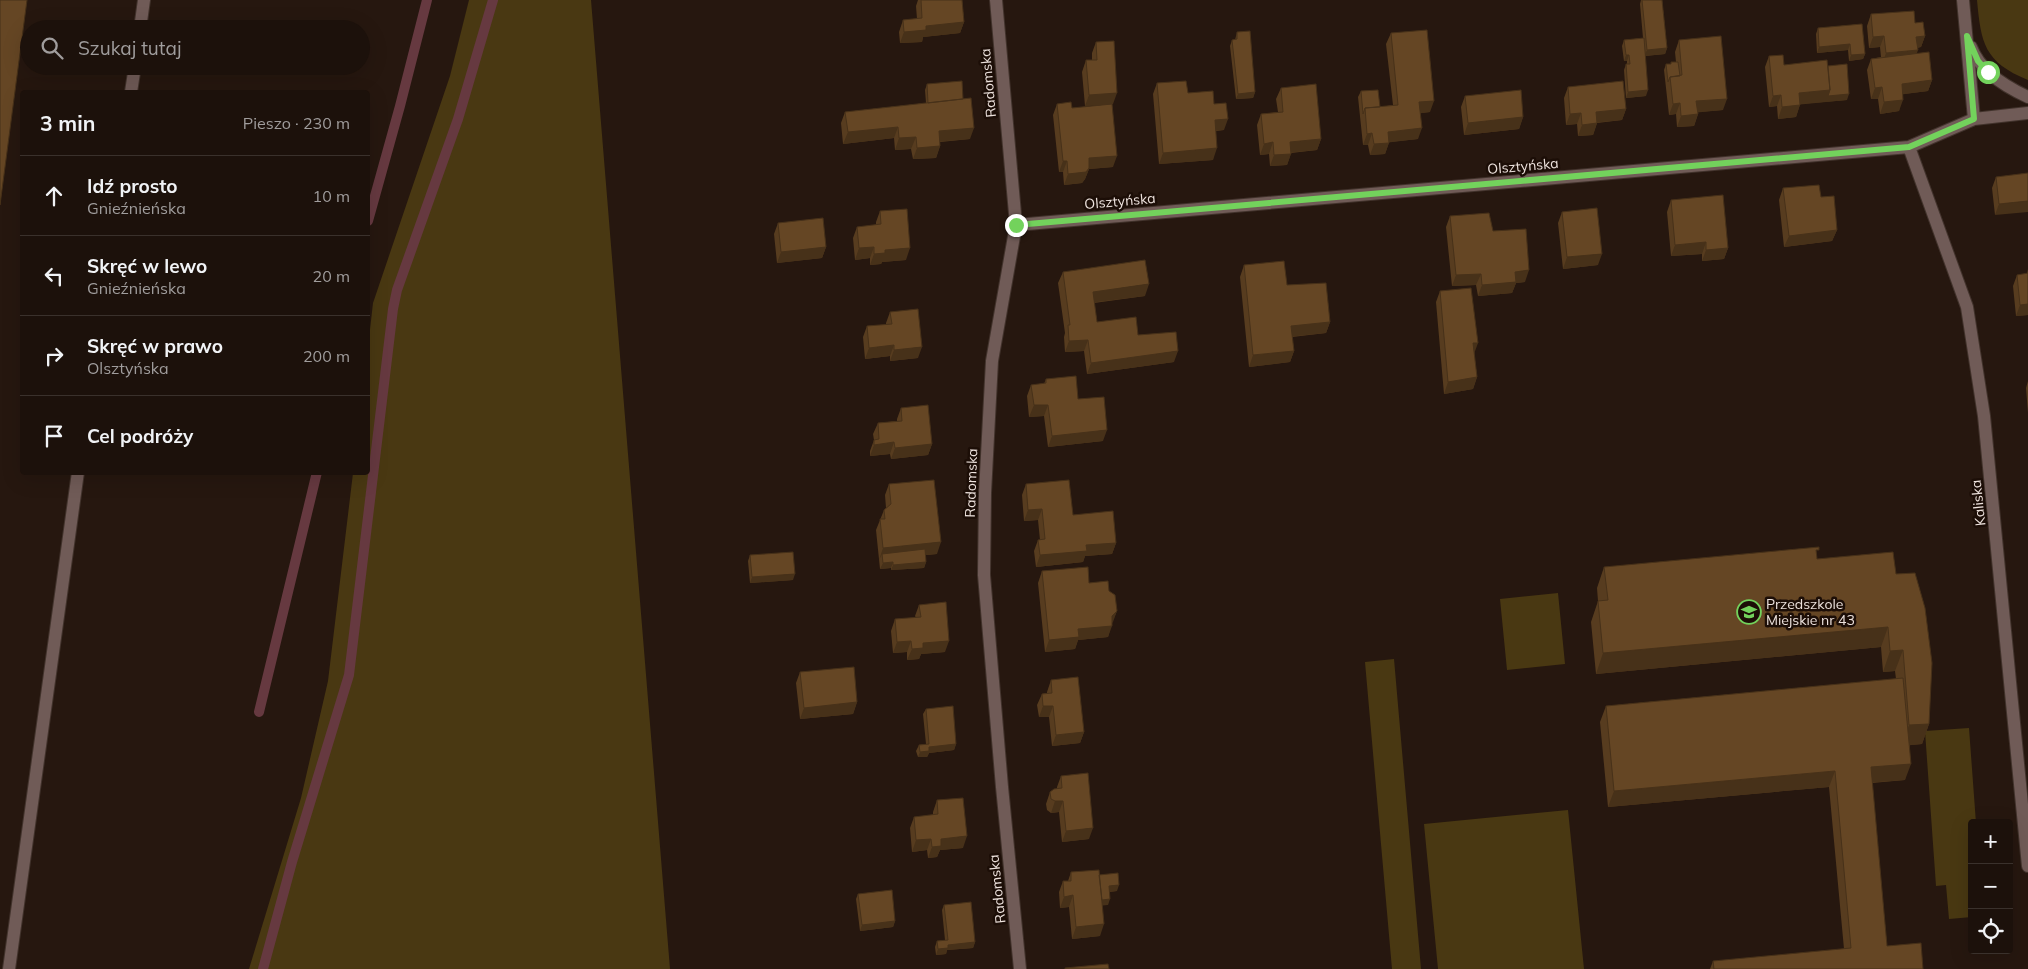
<!DOCTYPE html>
<html lang="pl">
<head>
<meta charset="utf-8">
<style>
  :root { --surface:#1c110b; --page:#251a14; --text:#f1f3f6; --muted:#a09d9d; --line:#3a312c }
  body { margin:0; font-family:Mulish,sans-serif; background:var(--page); color:var(--text) }
  .controls { position:absolute; right:15px; bottom:15px; display:grid; overflow:hidden; border-radius:5px; box-shadow:0 5px 20px #0002 }
  .controls button { width:45px; height:45px; display:grid; place-items:center; padding:0; border:0; border-bottom:1px solid var(--line); background:var(--surface); color:var(--text); font:25px sans-serif }
  .stop { position:absolute; width:15px; height:15px; margin:-11px; border:4px solid #73d25c; border-radius:50%; background:#fff }
  .stop.end { background:#73d25c; border-color:#fff; box-shadow:0 1px 5px #0008 }
  .list { margin:0; padding:0; list-style:none }
  h2 { display:flex; justify-content:space-between; align-items:center; height:65px; margin:0; padding:0 20px; font-size:21px }
  h2 small { font-size:16px; font-weight:400; color:var(--muted) }
  .list li { display:grid; grid-template-columns:32px 1fr auto; gap:15px; align-items:center; box-sizing:border-box; height:80px; padding:0 20px; border-top:1px solid var(--line) }
  .list b { display:block; font-size:19px; white-space:nowrap }
  .list p { margin:0; font-size:16px; white-space:nowrap; color:var(--muted) }
  .list em { font-size:16px; font-style:normal; color:var(--muted) }
  .icon { flex:none; width:28px; height:28px; fill:none; stroke:currentColor; stroke-width:2; stroke-linecap:round; stroke-linejoin:round }
  .map { position:relative; flex:none; width:2028px; height:969px; overflow:hidden }
  .search { position:absolute; background:var(--surface); box-shadow:0 5px 20px #0002; left:20px; top:20px; width:350px; height:55px; display:flex; align-items:center; gap:12px; box-sizing:border-box; padding:0 18px; border-radius:28px; color:var(--muted); font-size:19px }
  .panel { position:absolute; background:var(--surface); box-shadow:0 5px 20px #0002; left:20px; top:90px; width:350px; height:385px; border-radius:5px }
  .map>svg:first-child { display:block }
  .green { fill:#493812 }
  .lines { fill:none; stroke-linecap:round; stroke-linejoin:round }
  .stream { stroke:#663940; stroke-width:10 }
  .service-casing { stroke:#42332c; stroke-width:14 }
  .minor-casing { stroke:#42332c; stroke-width:14 }
  .service { stroke:#705b57; stroke-width:12 }
  .minor { stroke:#705b57; stroke-width:12 }
  .wall { fill:#573c1f }
  .shaded-wall { fill:#473119 }
  .building { fill:#654624; stroke:#473119 }
  .route { stroke:#73d25c; stroke-width:6 }
  .labels { text-anchor:middle; stroke-width:5; stroke-linejoin:round; paint-order:stroke }
  .street-label { font-size:14px; fill:#ede2dd; stroke:#1c0e07 }
  .poi-label { font-size:14px; fill:#ede2dd; stroke:#1c0e07; text-anchor:start }
</style>
</head>
<body>
<div class="map">
<svg width="2028" height="969" viewBox="0 0 2028 969">
  <rect width="100%" height="100%" fill="#26170f"/>
  <path class="green" d="M469 0H591L670 969H249L301 798 328 681 353 473 368 472V347L373 303 450 76Z
    M1977 0H2028V80C1984 62 1981 43 1977 0Z
    M1558 593 1565 664 1507 670 1500 599Z
    M1394 659 1421 969H1392L1365 662Z
    M1969 728 1976 823H1972V917L1949 919 1946 885 1936 886 1925 731Z
    M1568 810 1584 969H1438L1424 824Z"/>
  <g class="lines">
    <path class="stream" d="M368 221 400 106 427 0
      M259 712 317 472
      M263 969 292 862 349 675 393 309 397 290 458 119 493 0"/>
    <g class="service-casing">
      <path id="service" d="M140 29 144 0
        M131 92 135 66
        M9 969 78 472"/>
    </g>
    <g class="minor-casing">
      <path id="minor" d="M996 0 1016 225 992 361 985 493 984 575 1002 787 1020 969
        M1963 0 1974 119
        M1971 47C1980 71 2006 87 2028 97
        M1909 147 1967 307 1984 416 2028 866
        M1016 225 1909 147 1974 119 2028 113"/>
    </g>
    <use href="#service" class="service"/>
    <use href="#minor" class="minor"/>
  </g>
  <path class="wall" d="M918 0H962L964 22 960 33 923 37 922 42 900 43 899 32 903 20 917 19 916 6Z
    M1641 0H1662L1667 48 1665 54 1645 56 1646 96 1626 98 1624 70 1626 64H1627V61H1624L1622 46 1624 40 1643 38 1640 4Z
    M1871 14 1925 36 1921 47 1917 48V53L1932 80 1928 91 1903 94 1899 111 1880 114 1878 99H1871L1867 70 1871 59 1881 57 1880 47 1869 48 1867 26Z
    M1862 24 1865 54 1863 59 1849 61 1848 50 1817 53 1816 34 1818 28Z
    M1237 32 1255 92 1253 98 1236 99 1230 46 1232 40H1235Z
    M1391 33 1430 112 1420 113 1418 139 1389 142 1385 154 1370 155 1368 145H1363L1358 97 1361 91 1380 107 1393 105 1386 44Z
    M1679 40 1723 110 1698 112V114L1694 126 1677 127 1676 114 1669 115 1664 70 1666 64H1671V62H1676L1675 52Z
    M1096 42 1113 104 1085 106 1082 72 1086 60H1092V53Z
    M1769 56 1784 65 1828 66 1847 100 1800 104 1796 117 1778 119 1777 106 1769 107 1765 67Z
    M1157 83 1188 93 1214 104 1224 130 1216 131 1213 160 1159 164 1153 94Z
    M927 84 963 99 970 139 940 142V146L936 158 913 159 911 149 895 150 894 138 843 144 841 123 845 112 926 103 925 90Z
    M1568 87 1626 109 1622 120 1597 123 1593 135 1578 136 1577 124 1566 125 1564 98Z
    M1281 88 1321 139 1317 150 1291 153 1287 165 1270 166 1269 154 1260 155 1257 125 1261 114 1278 112 1276 99Z
    M1465 96 1523 117 1519 129 1464 135 1461 107Z
    M1057 104 1072 108 1113 167 1089 169 1085 179 1082 183 1064 185 1063 172H1059L1053 115Z
    M2028 173 1995 215 1992 188 1996 177Z
    M1783 188 1821 197 1837 230 1832 241 1784 247 1779 200Z
    M1671 200 1728 248 1724 259 1702 261V254L1671 256 1667 212Z
    M880 211 906 260 882 262 881 264 870 265V258L855 260 853 238 857 227 876 225V222Z
    M1562 212 1598 265 1563 269 1558 223Z
    M1450 216 1493 231 1525 282 1516 283 1512 293 1478 296 1476 285 1452 286 1446 227Z
    M778 223 826 247 822 258 777 263 774 234Z
    M1244 265 1287 285 1330 322 1326 333 1292 337 1294 351 1290 362 1249 367 1240 277Z
    M2028 269V315L2016 316 2013 286 2017 275 2027 274Z
    M1063 272 1145 296 1094 303 1097 322 1138 335 1174 362 1087 374 1084 351 1065 352 1064 337 1065 333 1058 283Z
    M1440 291 1474 353 1477 377 1473 389 1444 394 1436 302Z
    M890 312 918 358 890 361V356L865 359 863 337 867 326 886 325V323Z
    M1046 379 1078 399 1103 441 1048 447 1044 416 1029 417 1027 396 1031 385 1044 384Z
    M2028 381V413L2026 388Z
    M901 408 932 444 928 455 891 459 890 454 870 456V451L874 440 873 434 878 423 897 421V419Z
    M889 484 937 554 926 555V562L924 568 891 570V568L880 569 876 530 884 510 886 508 885 495Z
    M1026 484 1116 543 1112 554 1085 556 1083 562 1036 567 1034 551 1038 540H1040L1038 520 1024 521 1022 495Z
    M1817 554V559L1896 574 1929 724 1922 744 1910 745 1905 780 1872 783 1887 946 1923 969 1844 949 1829 787 1608 807 1600 722 1606 706 1896 679 1895 671 1883 672 1881 647 1596 674 1591 622 1598 601 1597 588 1604 567Z
    M750 555 793 580 750 583 748 561Z
    M1042 571 1109 591 1117 611 1112 622 1108 637 1078 640 1075 649 1045 652 1038 583Z
    M919 605 945 652 921 654 919 659 907 660V652L893 653 891 631 895 619 916 618 915 616Z
    M800 672 857 702 853 714 800 719 796 683Z
    M1051 680 1084 732 1080 743 1052 746 1049 717H1039L1037 705 1042 694 1047 693V692Z
    M926 709 956 744 954 750 929 753 927 757H918L916 751 919 745 926 744 923 714Z
    M1061 776 1089 839 1062 842 1059 812 1051 813 1047 810 1046 804 1050 792 1057 789V787Z
    M937 800 963 848 940 850 937 857 928 858 927 850 912 852 910 828 914 817 933 815V812Z
    M1071 872 1099 875 1117 891 1109 892 1108 905H1102L1100 936 1072 939 1069 907 1060 908 1059 892 1063 881H1068Z
    M858 894 895 921 893 927 860 931 856 899Z
    M944 905 975 942 973 948 947 950 946 954 936 955 935 947 937 941 945 940 942 910Z
    M1713 961 1714 969H1710Z"/>
  <path class="shaded-wall" d="M964 22 960 33 923 37 922 42 900 43 904 32 926 26Z
    M1884 36 1880 47 1869 48 1873 37Z
    M1925 36 1921 47 1912 48 1916 37Z
    M1850 44 1848 50 1817 53 1819 47Z
    M1667 48 1665 54 1644 56 1647 50Z
    M1918 50 1914 62 1882 65 1886 53Z
    M1865 54 1863 59 1849 61 1851 55Z
    M1626 55H1629L1627 61H1624Z
    M1932 80 1928 91 1898 95 1902 84Z
    M1882 87 1878 99H1871L1875 88Z
    M1648 90 1646 96 1626 98 1628 92Z
    M1830 90 1849 94 1847 100 1795 105 1799 93Z
    M1255 92 1253 98 1236 99 1238 94Z
    M1117 93 1113 104 1085 106 1089 95Z
    M1781 95 1777 106 1769 107 1773 96Z
    M1727 99 1723 110 1692 113 1696 101Z
    M1903 100 1899 111 1880 114 1884 102Z
    M1434 101 1430 112 1415 114 1419 102Z
    M1680 103 1676 114 1669 115 1673 104Z
    M1800 105 1796 117 1778 119 1782 107Z
    M1626 109 1622 120 1592 123 1596 112Z
    M1581 113 1577 124 1566 125 1570 114Z
    M1698 114 1694 126 1677 127 1681 116Z
    M1523 117 1519 129 1464 135 1468 123Z
    M1228 119 1224 130 1211 131 1215 120Z
    M1597 123 1593 135 1578 136 1582 125Z
    M898 127 894 138 843 144 848 132Z
    M974 128 970 139 935 142 939 131Z
    M1422 128 1418 139 1384 143 1388 132Z
    M1372 133 1368 145H1363L1367 134Z
    M916 137 911 149 895 150 899 138Z
    M1321 139 1317 150 1286 153 1290 142Z
    M1273 142 1269 154 1260 155 1264 144Z
    M1389 143 1385 154 1370 155 1374 144Z
    M940 146 936 158 913 159 917 148Z
    M1217 148 1213 160 1159 164 1163 153Z
    M1291 154 1287 165 1270 166 1274 155Z
    M1117 156 1113 167 1089 169 1085 179 1082 183 1064 185 1068 174 1089 158Z
    M1063 161H1067L1063 172H1059Z
    M2028 201V212L1995 215 1999 204Z
    M1837 230 1832 241 1784 247 1789 236Z
    M1706 242 1702 254 1671 256 1675 245Z
    M826 247 822 258 777 263 781 252Z
    M874 247 870 258 855 260 859 248Z
    M910 248 906 260 882 262 881 264 870 265 874 254 885 250Z
    M1728 248 1724 259 1702 261 1706 250Z
    M1602 254 1598 265 1563 269 1567 257Z
    M1529 270 1525 282 1516 283 1512 293 1478 296 1482 285 1515 272Z
    M1481 274 1476 285 1452 286 1456 275Z
    M1149 284 1145 296 1089 303 1093 292Z
    M2028 304V315L2016 316 2020 305Z
    M1330 322 1326 333 1287 337 1291 326Z
    M1088 340 1084 351 1065 352 1069 341Z
    M1473 343H1478L1474 354Z
    M894 345 890 356 865 359 869 348Z
    M922 347 918 358 890 361 894 350Z
    M1178 351 1174 362 1087 374 1091 363Z
    M1294 351 1290 362 1249 367 1253 355Z
    M1477 377 1473 389 1444 394 1448 382Z
    M1034 405H1048L1044 416 1029 417Z
    M1107 430 1103 441 1048 447 1052 436Z
    M894 442 890 454 870 456 874 445Z
    M932 444 928 455 891 459 895 448Z
    M1042 509 1038 520 1024 521 1028 510Z
    M941 542 937 554 882 559V554L879 560 883 548Z
    M1116 543 1112 554 1085 556 1083 562 1036 567 1040 555 1086 545Z
    M893 562 891 568 880 569 883 563Z
    M926 562 924 568 891 570 893 565Z
    M795 574 793 580 750 583 752 577Z
    M1117 611 1113 622 1109 626H1112L1108 637 1078 640 1075 649 1045 652 1049 640 1112 616Z
    M1888 627 1881 647 1596 674 1603 653Z
    M911 641 907 652 893 653 897 642Z
    M949 641 945 652 921 654 919 659 907 660 912 649 923 643Z
    M1903 650 1895 671 1883 672 1890 651Z
    M857 702 853 714 800 719 804 708Z
    M1043 706H1053L1049 717H1039Z
    M1929 724 1922 744 1902 746 1909 725Z
    M1084 732 1080 743 1052 746 1056 735Z
    M956 744 954 750 929 753 927 757H918L920 752 929 747Z
    M1911 764 1905 780 1865 783 1871 767Z
    M1835 771 1829 787 1608 807 1614 791Z
    M1055 801H1063L1059 812 1051 813Z
    M1093 828 1089 839 1062 842 1066 831Z
    M967 836 963 848 940 850 937 857 928 858 932 847 941 839Z
    M931 839 927 850 912 852 916 840Z
    M1119 885 1117 891 1107 892 1109 886Z
    M1073 895 1069 907 1060 908 1064 897Z
    M1110 899 1108 905 1097 906 1099 900Z
    M895 921 893 927 860 931 862 925Z
    M1104 924 1100 936 1072 939 1076 927Z
    M975 942 973 948 947 950 946 954 936 955 938 949 948 945Z"/>
  <path class="building" d="M0 0H27L0 205Z
    M921 0H962L964 22 926 26V30L904 32 903 20 922 18Z
    M1642 0H1662L1667 48 1647 50Z
    M1914 11 1915 23 1923 22 1925 36 1916 37 1918 50 1886 53 1884 36 1873 37 1871 14Z
    M1862 24 1865 54 1851 55 1850 44 1819 47 1818 28Z
    M1427 30 1434 101 1419 102 1422 128 1388 132 1389 143 1374 144 1372 133 1367 134 1365 108 1398 105 1391 33Z
    M1250 31 1255 92 1238 94 1232 40 1237 39V32Z
    M1721 36 1727 99 1696 101 1698 114 1681 116 1680 103 1673 104 1670 77 1682 75 1679 40Z
    M1644 38 1648 90 1628 92 1626 64H1630L1629 55H1626L1624 40Z
    M1114 41 1117 93 1089 95 1086 60H1097L1096 42Z
    M1929 52 1932 80 1902 84 1903 100 1884 102 1882 87 1875 88 1871 59Z
    M1783 55 1784 65 1827 60 1830 90 1799 93 1800 105 1782 107 1781 95 1773 96 1769 56Z
    M1671 62H1678L1680 76 1670 77 1668 82 1666 64H1671Z
    M1847 64 1849 94 1828 96 1830 90 1828 66Z
    M962 81 963 99 928 103 927 84Z
    M1186 81 1188 93 1213 91 1214 104 1226 103 1228 119 1215 120 1217 148 1163 153 1157 83Z
    M1623 81 1626 109 1596 112 1597 123 1582 125 1581 113 1570 114 1568 87Z
    M1316 84 1321 139 1290 142 1291 154 1274 155 1273 142 1264 144 1261 114 1283 112 1281 88Z
    M1378 90 1380 107 1365 108 1363 114 1361 91Z
    M1521 90 1523 117 1468 123 1465 96Z
    M971 98 974 128 939 131 940 146 917 148 916 137 899 138 898 127 848 132 845 112Z
    M1071 102 1072 108 1112 104 1117 156 1089 158V168L1086 172 1068 174 1067 161H1063L1057 104Z
    M2028 173V201L1999 204 1996 177Z
    M1819 185 1821 197 1834 196 1837 230 1789 236 1783 188Z
    M1723 195 1728 248 1706 250V242L1675 245 1671 200Z
    M1597 208 1602 254 1567 257 1562 212Z
    M907 209 910 248 885 250V253L874 254V247L859 248 857 227 881 224 880 211Z
    M1489 213 1493 231 1526 229 1529 270 1515 272 1516 282 1482 285 1481 274 1456 275 1450 216Z
    M823 218 826 247 781 252 778 223Z
    M1145 260 1149 284 1093 292 1097 322 1136 317 1138 335 1176 332 1178 351 1091 363 1088 340 1069 341 1068 325H1070L1063 272Z
    M1284 261 1287 285 1326 283 1330 322 1291 326 1294 351 1253 355 1244 265Z
    M2028 273V304L2020 305 2017 275Z
    M1471 288 1478 343H1473L1477 377 1448 382 1440 291Z
    M918 309 922 347 894 350V345L869 348 867 326 892 324 890 312Z
    M1076 376 1078 399 1104 397 1107 430 1052 436 1048 405H1034L1031 385 1046 383V379Z
    M928 405 932 444 895 448 894 442 874 445V440L879 439 878 423 902 421 901 408Z
    M934 480 941 542 883 548 880 519H885L884 510 891 504 889 484Z
    M1069 480 1073 515 1113 511 1116 543 1086 545 1087 551 1040 555 1038 540 1045 539 1042 509 1028 510 1026 484Z
    M1819 547V550H1816L1817 559 1893 552 1896 574 1915 573 1925 608 1932 663 1929 724 1909 725 1903 650 1890 651 1888 627 1603 653 1598 601 1608 600 1604 567Z
    M925 549 926 562 893 565V562L883 563 882 554Z
    M793 552 795 574 752 577 750 555Z
    M1088 567 1089 583 1108 581 1109 591 1115 595 1117 611 1112 616V626L1078 629 1079 637 1049 640 1042 571Z
    M946 602 949 641 923 643V648L912 649 911 641 897 642 895 619 921 617 919 605Z
    M854 667 857 702 804 708 800 672Z
    M1078 677 1084 732 1056 735 1053 706H1043L1042 694 1052 693 1051 680Z
    M1903 678 1911 764 1871 767 1887 946 1921 943 1923 969H1714L1713 961 1851 948 1835 771 1614 791 1606 706Z
    M953 706 956 744 929 747V751L920 752 919 745 929 744 926 709Z
    M1088 773 1093 828 1066 831 1063 801H1055L1051 799 1050 792 1054 789 1062 788 1061 776Z
    M963 798 967 836 941 839V846L932 847 931 839 916 840 914 817 938 814 937 800Z
    M1099 870 1104 924 1076 927 1073 895 1064 897 1063 881H1071V872Z
    M1118 873 1119 885 1109 886 1110 899 1102 900 1099 875Z
    M892 890 895 921 862 925 858 894Z
    M971 902 975 942 948 945V948L938 949 937 941 948 940 944 905Z
    M1108 964 1109 969H1065V968Z"/>
  <g class="lines">
    <path class="route" d="M1016 225 1909 147 1974 119 1967 36 1978 61 1988 72"/>
  </g>
  <defs>
    <g id="school-ring" transform="scale(1.25)"><circle r="9.5" fill="#1c0e07" stroke="#73d25c" stroke-width="1.5"/><path d="M0-5L7-2L0 1L-7-2ZM-4 1L0 2.5L4 1V4Q0 6-4 4Z" fill="#73d25c"/></g>
  </defs>
  <g fill-rule="evenodd">
    <use href="#school-ring" x="1749" y="612"/>
  </g>
  <g class="labels">
    <g class="street-label">
      <text transform="translate(988 83) rotate(-95)" y="5">Radomska</text>
      <text transform="translate(1523 166) rotate(-5)" y="5">Olsztyńska</text>
      <text transform="translate(1120 201) rotate(-5)" y="5">Olsztyńska</text>
      <text transform="translate(971 483) rotate(-88)" y="5">Radomska</text>
      <text transform="translate(1978 503) rotate(-96)" y="5">Kaliska</text>
      <text transform="translate(997 889) rotate(-96)" y="5">Radomska</text>
    </g>
    <g class="poi-label">
      <text x="1766" y="609">Przedszkole<tspan x="1766" dy="16">Miejskie nr 43</tspan></text>
    </g>
  </g>
</svg>
<div class="controls">
<button>+</button>
<button>−</button>
<button><svg class="icon" aria-label="locate" viewBox="0 0 24 24"><circle cx="12" cy="12" r="6"/><path d="M12 2v4M12 18v4M2 12h4M18 12h4"/></svg></button>
</div>
<div class="stop" style="left:1988px;top:72px"></div>
<div class="stop end" style="left:1016px;top:225px"></div>
<div class="search"><svg class="icon" aria-label="search" viewBox="0 0 24 24"><circle cx="10" cy="10" r="6"/><path d="M15 15l6 6"/></svg>Szukaj tutaj</div>
<section class="panel">
<h2>3 min<small>Pieszo · 230 m</small></h2>
<ul class="list">
<li><svg class="icon" aria-label="ahead" viewBox="0 0 24 24"><path d="M12 20V5M6 11l6-6 6 6"/></svg><div><b>Idź prosto</b><p>Gnieźnieńska</p></div><em>10 m</em></li>
<li><svg class="icon" aria-label="left" viewBox="0 0 24 24"><path d="M17 20v-9H6M10 6l-5 5 5 5"/></svg><div><b>Skręć w lewo</b><p>Gnieźnieńska</p></div><em>20 m</em></li>
<li><svg class="icon" aria-label="right" viewBox="0 0 24 24"><path d="M7 20v-9h11M14 6l5 5-5 5"/></svg><div><b>Skręć w prawo</b><p>Olsztyńska</p></div><em>200 m</em></li>
<li><svg class="icon" aria-label="arrive" viewBox="0 0 24 24"><path d="M6 21V4h12l-3 4 3 4H6"/></svg><div><b>Cel podróży</b></div></li>
</ul>
</section>
</div>
</body>
</html>
